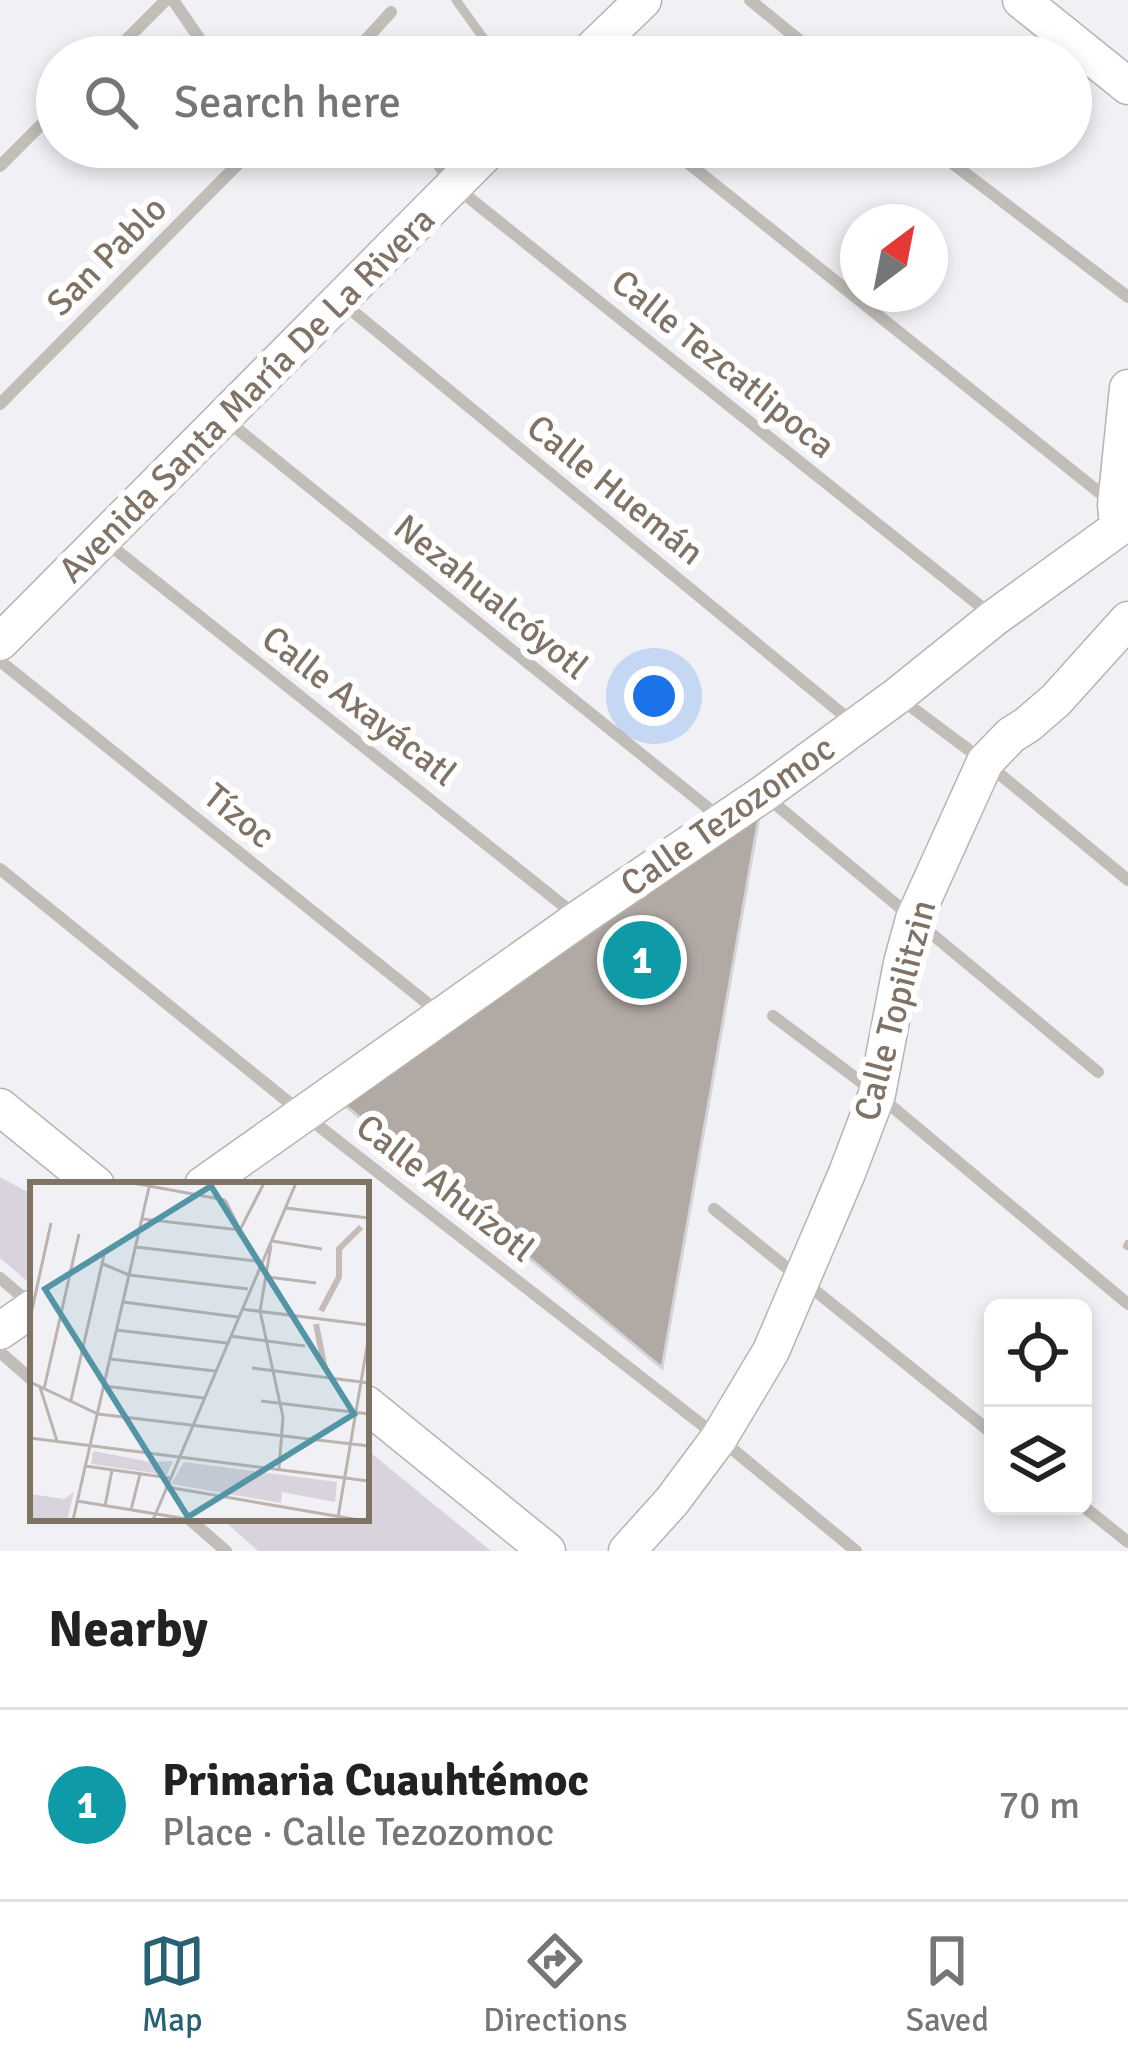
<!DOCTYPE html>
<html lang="en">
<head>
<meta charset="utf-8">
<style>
  :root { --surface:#fff; --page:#f2f2f2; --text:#222; --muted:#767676; --line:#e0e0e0; --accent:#276274 }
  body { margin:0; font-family:Signika,sans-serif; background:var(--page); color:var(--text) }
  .controls { position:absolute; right:36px; bottom:36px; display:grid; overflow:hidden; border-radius:18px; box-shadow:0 6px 18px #0003 }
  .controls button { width:108px; height:108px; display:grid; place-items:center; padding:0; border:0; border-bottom:3px solid var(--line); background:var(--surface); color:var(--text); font:60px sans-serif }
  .compass { position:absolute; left:840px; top:204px; width:108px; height:108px; border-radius:50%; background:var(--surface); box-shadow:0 6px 18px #0003; rotate:32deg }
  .you { position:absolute; left:654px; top:696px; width:42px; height:42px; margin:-30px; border:9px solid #fff; border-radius:50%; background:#1a73e8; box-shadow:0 0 0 18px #1a73e833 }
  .badge { display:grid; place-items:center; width:78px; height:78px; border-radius:50%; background:var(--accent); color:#fff; font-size:39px; font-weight:700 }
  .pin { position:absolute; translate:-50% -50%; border:6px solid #fff; box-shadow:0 3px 12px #0006 }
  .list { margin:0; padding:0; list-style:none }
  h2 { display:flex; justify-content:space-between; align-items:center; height:156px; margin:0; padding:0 48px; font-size:51px }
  h2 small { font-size:39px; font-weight:400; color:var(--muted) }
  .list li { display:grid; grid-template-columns:78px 1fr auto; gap:36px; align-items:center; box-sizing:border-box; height:192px; padding:0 48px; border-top:3px solid var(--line) }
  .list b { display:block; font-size:45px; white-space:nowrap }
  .list p { margin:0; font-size:39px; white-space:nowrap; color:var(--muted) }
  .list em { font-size:39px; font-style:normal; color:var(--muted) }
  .icon { flex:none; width:66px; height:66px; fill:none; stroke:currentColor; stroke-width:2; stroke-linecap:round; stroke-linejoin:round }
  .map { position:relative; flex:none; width:1128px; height:1551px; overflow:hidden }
  .search { position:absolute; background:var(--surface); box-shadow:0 6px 18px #0003; left:36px; right:36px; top:36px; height:132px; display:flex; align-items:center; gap:30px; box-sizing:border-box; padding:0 42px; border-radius:66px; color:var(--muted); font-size:45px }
  .sheet { height:348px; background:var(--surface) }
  nav { display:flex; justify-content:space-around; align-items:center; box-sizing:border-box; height:168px; border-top:3px solid var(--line); background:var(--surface); font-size:33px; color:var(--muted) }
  nav a { display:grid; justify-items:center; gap:6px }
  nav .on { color:var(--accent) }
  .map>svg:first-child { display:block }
  .green { fill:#d8d3dc }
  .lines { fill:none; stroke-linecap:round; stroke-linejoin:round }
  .stream { stroke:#c6bbb7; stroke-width:8 }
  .building { fill:#b1a9a4; stroke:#d4d4d6; stroke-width:3 }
  .secondary-casing { stroke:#b8b3ae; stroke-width:39 }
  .lane { stroke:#c1bdb9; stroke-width:9 }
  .street { stroke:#c1bdb9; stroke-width:12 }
  .secondary { stroke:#fff; stroke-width:36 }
  .labels { text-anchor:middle; stroke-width:12; stroke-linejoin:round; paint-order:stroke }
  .street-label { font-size:36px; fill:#817266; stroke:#fff }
  .inset-river { fill:none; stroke:#c6bbb7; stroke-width:6 }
  .inset-road { fill:none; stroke:#bab3af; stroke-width:3 }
  .view { fill:#5395a5; fill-opacity:0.15; stroke:#5395a5; stroke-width:6 }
  .inset-edge { fill:none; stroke:#817266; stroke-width:6 }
</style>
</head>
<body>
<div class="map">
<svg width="1128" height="1551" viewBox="0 0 1128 1551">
  <rect width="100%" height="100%" fill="#f1f1f5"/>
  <path class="green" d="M0 1177 33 1195V1277L27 1281 0 1258Z
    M366 1449 491 1551H258L221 1518H366Z"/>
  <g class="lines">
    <path class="stream" d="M1127 1246 1128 1244"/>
  </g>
  <path class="building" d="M759 817 662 1368 342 1103Z"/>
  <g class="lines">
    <g class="secondary-casing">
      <path id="secondary" d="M1021 0 1128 86
        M584 57 643 0
        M1118 525 1116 505 1128 388
        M0 642 492 147
        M0 1107 96 1185
        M203 1185 580 918 763 794 897 696 994 618 1128 521
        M0 1331 33 1308
        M366 1404 547 1551
        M627 1551 672 1501 719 1438 771 1351 847 1173 877 1094 902 963 914 919 985 762 1011 735 1027 725 1056 700 1128 620"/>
    </g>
    <path class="lane" d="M456 0 497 57"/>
    <path class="street" d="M173 0 212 57
      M750 0 820 57
      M109 57 166 0
      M350 57 391 12
      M426 147 453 185 989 613
      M668 147 1110 501
      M931 147 1128 297
      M0 166 57 109
      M344 304 852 722
      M0 404 255 147
      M225 419 718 816
      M106 542 574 914
      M0 661 437 1011
      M902 700 985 762 1128 880
      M768 798 1098 1072
      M0 869 302 1113 719 1438 856 1551
      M773 1016 877 1094 1128 1304
      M714 1209 993 1434
      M0 1278 32 1305
      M0 1352 33 1381
      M1083 1506 1128 1542
      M188 1518 226 1551"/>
    <use href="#secondary" class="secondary"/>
  </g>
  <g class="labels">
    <g class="street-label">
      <text transform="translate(106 255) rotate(-45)" y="13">San Pablo</text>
      <text transform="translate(724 363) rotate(39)" y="13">Calle Tezcatlipoca</text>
      <text transform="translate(246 394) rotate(-45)" y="13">Avenida Santa María De La Rivera</text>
      <text transform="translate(616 489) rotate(39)" y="13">Calle Huemán</text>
      <text transform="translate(492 596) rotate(39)" y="13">Nezahualcóyotl</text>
      <text transform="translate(360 705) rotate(38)" y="13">Calle Axayácatl</text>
      <text transform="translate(240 815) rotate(39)" y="13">Tízoc</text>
      <text transform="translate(727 815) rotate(-35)" y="13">Calle Tezozomoc</text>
      <text transform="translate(894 1010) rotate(-75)" y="13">Calle Topilitzin</text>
      <text transform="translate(446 1187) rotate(38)" y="13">Calle Ahuízotl</text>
    </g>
  </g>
  <g transform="translate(30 1182)">
    <rect width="339" height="339" fill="#f1f1f5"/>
    <path d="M63 269 121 280 143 279 137 293 61 282ZM154 280 307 300 305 320 252 310 251 321 141 302ZM44 310 37 338H0V312L34 317Z" fill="#d8d3dc"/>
    <path class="inset-river" d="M291 129 309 95V67L331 45M286 142 295 187"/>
    <path class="inset-road" d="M103 1 195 18M195 18 227 81M256 26 339 36M113 37 210 48 234 1M242 59 292 67M241 63 230 129 253 235 249 286M106 65 226 79M73 82 99 93 218 107M238 95 286 101M93 120 208 135M211 127 339 143M0 137 21 41M86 148 197 161M200 154 275 164M80 177 185 189M222 186 339 201M0 200 68 232 339 264M74 204 174 216M10 205 27 259M14 207 49 52M41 218 74 73M231 219 339 232M0 256 339 299M55 284 140 296M137 305 329 338M47 319 163 338M75 324 82 288M101 328 110 292M308 335 339 153M43 338 120 1M123 338 266 1"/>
    <path class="view" d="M181 4 324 232 158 335 15 107Z"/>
    <rect width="339" height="339" class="inset-edge"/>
  </g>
</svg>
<div class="controls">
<button><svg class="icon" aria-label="locate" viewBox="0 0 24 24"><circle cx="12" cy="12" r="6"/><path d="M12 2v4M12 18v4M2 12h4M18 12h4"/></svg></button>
<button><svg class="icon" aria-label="layers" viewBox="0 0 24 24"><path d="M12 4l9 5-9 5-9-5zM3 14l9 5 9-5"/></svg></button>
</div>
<svg class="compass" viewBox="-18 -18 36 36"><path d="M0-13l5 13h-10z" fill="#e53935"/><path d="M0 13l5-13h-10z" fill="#767676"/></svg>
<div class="you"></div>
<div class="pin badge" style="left:642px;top:960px;background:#0f9aa8">1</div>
<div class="search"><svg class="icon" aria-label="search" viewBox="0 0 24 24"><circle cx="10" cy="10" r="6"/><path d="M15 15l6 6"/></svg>Search here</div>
</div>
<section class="sheet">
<h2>Nearby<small></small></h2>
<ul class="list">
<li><span class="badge" style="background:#0f9aa8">1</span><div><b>Primaria Cuauhtémoc</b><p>Place · Calle Tezozomoc</p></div><em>70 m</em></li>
</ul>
</section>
<nav>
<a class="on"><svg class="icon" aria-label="map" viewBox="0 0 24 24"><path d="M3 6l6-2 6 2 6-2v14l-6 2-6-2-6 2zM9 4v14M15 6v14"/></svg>Map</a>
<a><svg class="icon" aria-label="directions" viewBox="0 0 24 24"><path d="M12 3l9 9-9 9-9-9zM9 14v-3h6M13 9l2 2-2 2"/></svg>Directions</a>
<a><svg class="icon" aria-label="saved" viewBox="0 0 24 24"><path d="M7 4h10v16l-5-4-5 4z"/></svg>Saved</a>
</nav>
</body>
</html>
